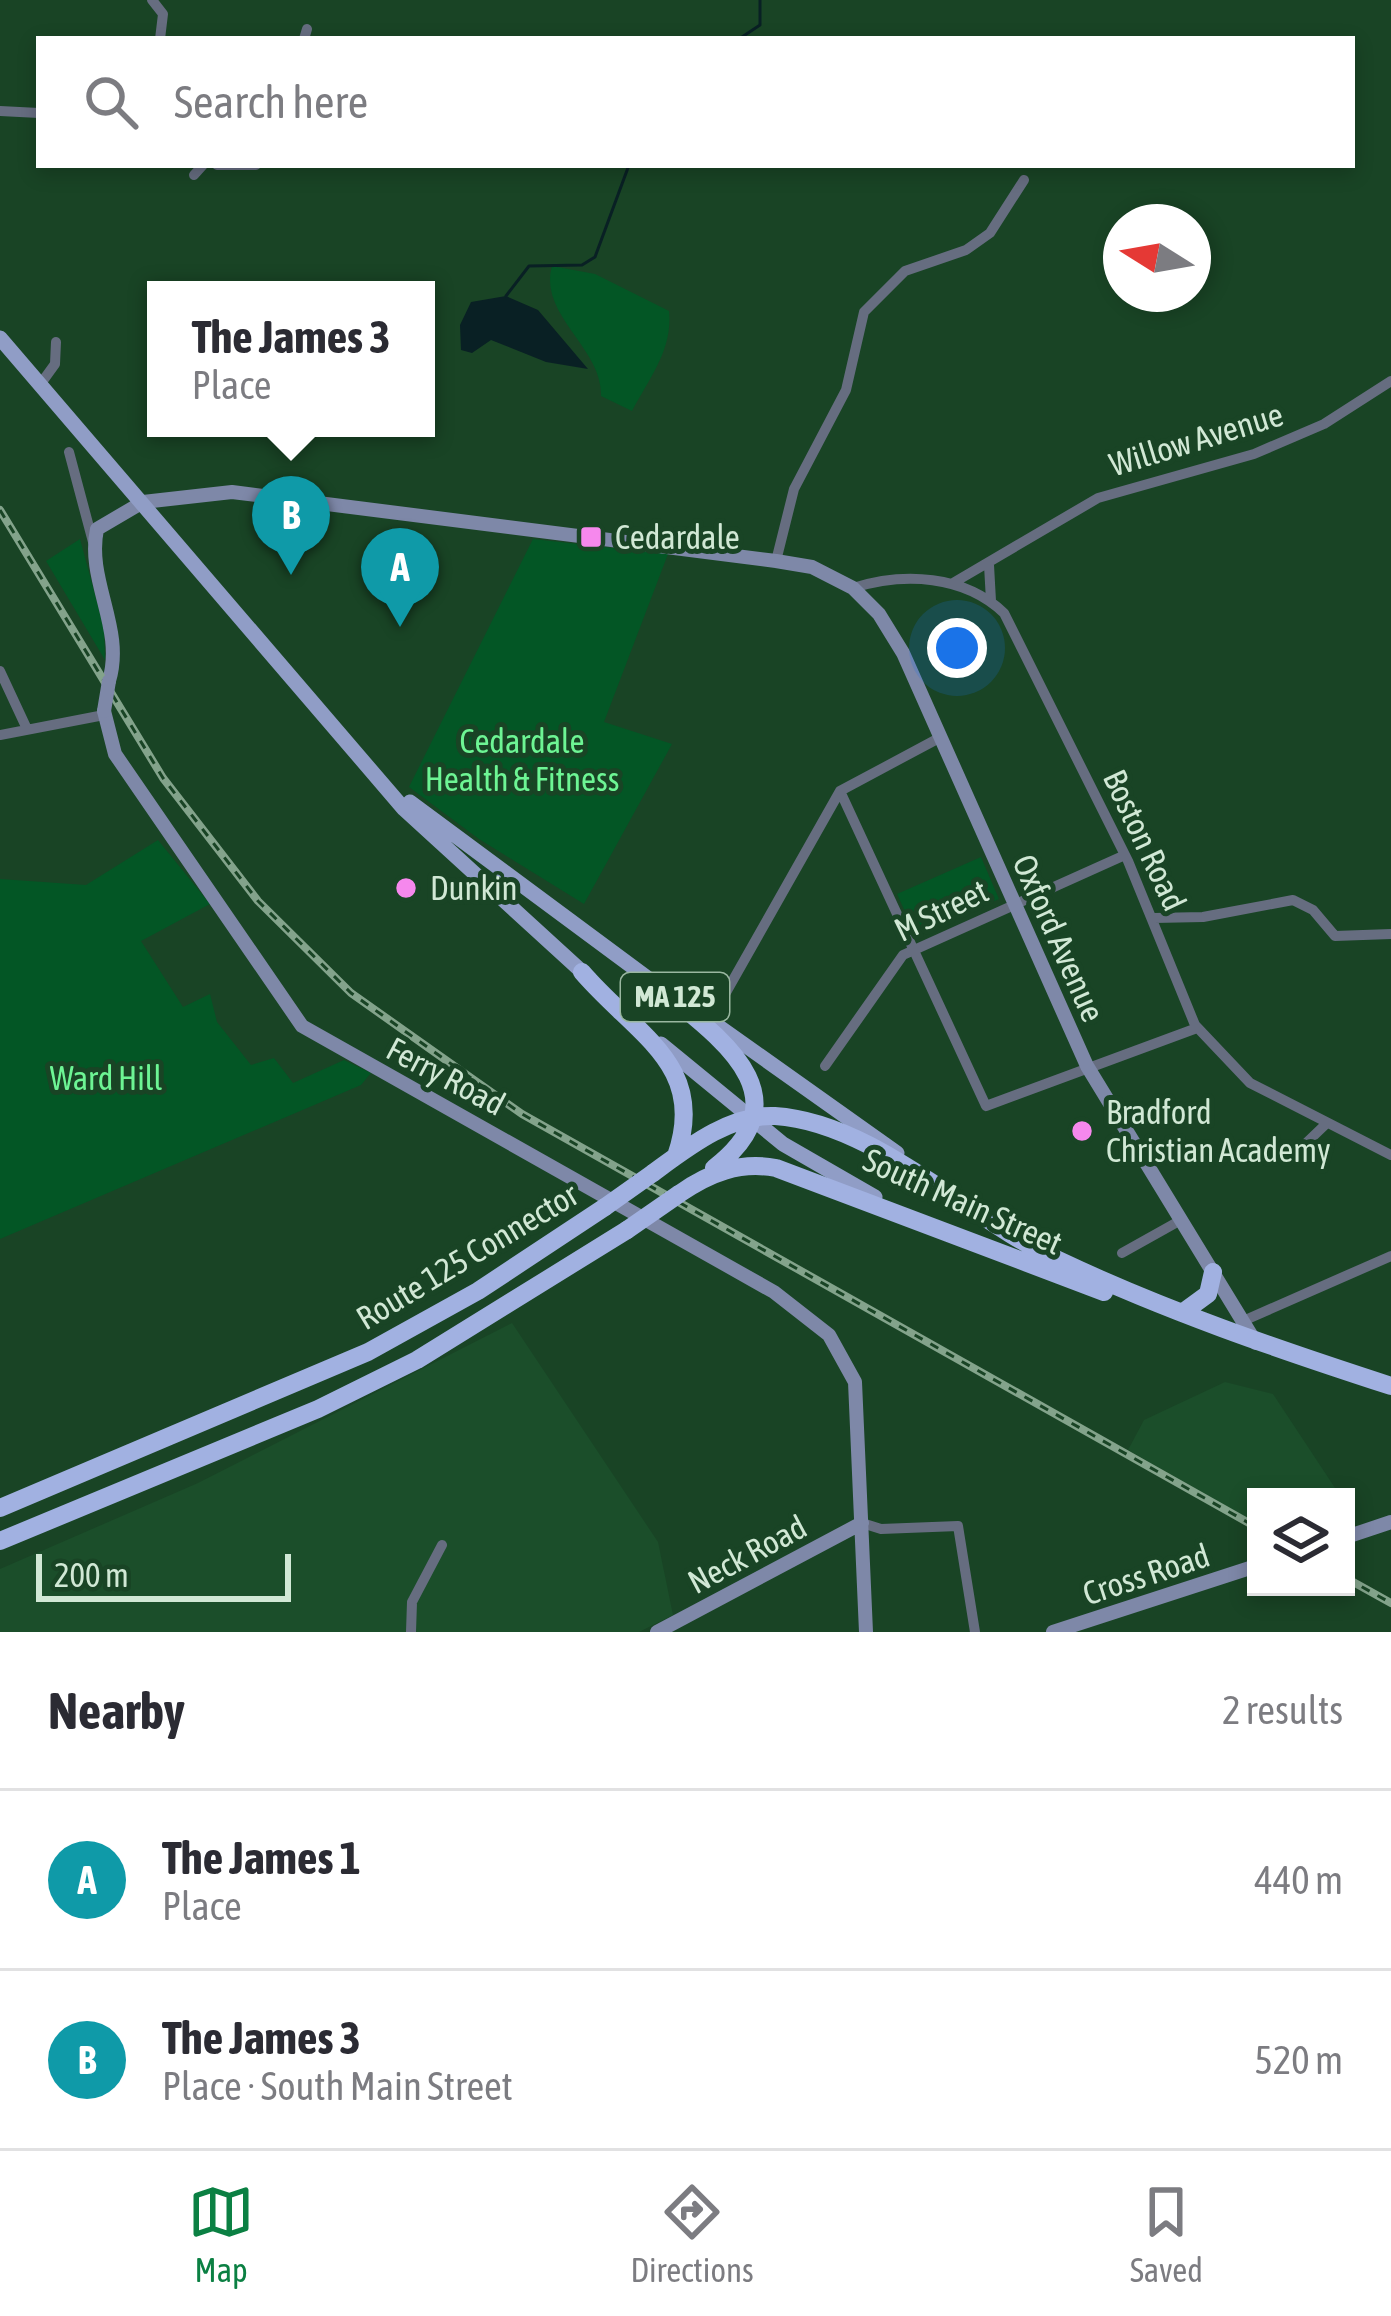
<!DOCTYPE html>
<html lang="en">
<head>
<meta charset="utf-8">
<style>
  :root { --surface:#fff; --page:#f2f2f3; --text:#2b2b33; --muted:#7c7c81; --line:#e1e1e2; --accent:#0b8043 }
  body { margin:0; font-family:"Asap Condensed",sans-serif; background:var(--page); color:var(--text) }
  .controls { position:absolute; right:36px; bottom:36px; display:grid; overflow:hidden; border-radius:0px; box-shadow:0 6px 18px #0003 }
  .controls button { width:108px; height:108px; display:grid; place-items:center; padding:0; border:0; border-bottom:3px solid var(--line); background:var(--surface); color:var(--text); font:60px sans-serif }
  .compass { position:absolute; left:1103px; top:204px; width:108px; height:108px; border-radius:50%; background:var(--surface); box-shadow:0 6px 18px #0003; rotate:281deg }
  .scale { position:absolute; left:36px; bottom:30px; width:255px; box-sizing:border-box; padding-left:12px; border:6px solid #d1e8d5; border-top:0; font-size:33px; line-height:42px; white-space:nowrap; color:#d1e8d5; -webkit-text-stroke:9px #194425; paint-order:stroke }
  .you { position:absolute; left:957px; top:648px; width:42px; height:42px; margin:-30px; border:9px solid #fff; border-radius:50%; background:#1a73e8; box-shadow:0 0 0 18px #1a73e833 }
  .badge { display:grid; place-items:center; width:78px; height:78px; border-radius:50%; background:var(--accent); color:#fff; font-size:39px; font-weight:700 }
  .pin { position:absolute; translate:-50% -99px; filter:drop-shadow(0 3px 6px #0008) }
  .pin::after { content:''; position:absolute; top:63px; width:42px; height:36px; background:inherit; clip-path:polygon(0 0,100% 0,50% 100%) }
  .popup { position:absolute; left:147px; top:281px; width:288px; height:156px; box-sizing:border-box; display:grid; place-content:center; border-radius:0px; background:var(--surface); filter:drop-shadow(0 3px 9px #0005); font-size:39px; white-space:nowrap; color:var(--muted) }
  .popup b { font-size:45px; color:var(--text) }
  .popup::after { content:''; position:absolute; left:50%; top:100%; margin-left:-24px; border:24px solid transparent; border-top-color:var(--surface) }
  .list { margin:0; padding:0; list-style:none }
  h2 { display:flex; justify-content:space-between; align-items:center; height:156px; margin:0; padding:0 48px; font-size:51px }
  h2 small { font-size:39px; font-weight:400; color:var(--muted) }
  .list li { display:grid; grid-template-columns:78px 1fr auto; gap:36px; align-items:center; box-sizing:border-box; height:180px; padding:0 48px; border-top:3px solid var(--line) }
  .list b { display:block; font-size:45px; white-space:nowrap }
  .list p { margin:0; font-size:39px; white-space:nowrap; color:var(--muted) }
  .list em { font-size:39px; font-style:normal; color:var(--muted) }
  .icon { flex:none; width:66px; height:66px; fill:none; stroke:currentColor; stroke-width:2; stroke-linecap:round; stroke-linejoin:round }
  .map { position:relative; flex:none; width:1391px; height:1632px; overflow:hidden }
  .search { position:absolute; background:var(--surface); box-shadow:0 6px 18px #0003; left:36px; right:36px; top:36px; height:132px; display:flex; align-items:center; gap:30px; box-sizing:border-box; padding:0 42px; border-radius:0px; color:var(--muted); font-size:45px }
  .sheet { height:516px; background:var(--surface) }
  nav { display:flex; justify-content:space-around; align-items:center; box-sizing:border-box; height:168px; border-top:3px solid var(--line); background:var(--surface); font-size:33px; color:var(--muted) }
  nav a { display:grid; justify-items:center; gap:6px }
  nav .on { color:var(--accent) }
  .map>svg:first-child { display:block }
  .built { fill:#1b4e2a }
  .green { fill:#035625 }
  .water { fill:#092024 }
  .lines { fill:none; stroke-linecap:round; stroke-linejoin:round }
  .stream { stroke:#092024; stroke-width:3 }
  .street { stroke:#666d80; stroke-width:10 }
  .secondary { stroke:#7e88a8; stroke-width:14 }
  .primary { stroke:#909dc6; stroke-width:15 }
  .highway { stroke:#a1b1e1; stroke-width:18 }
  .rail-casing { stroke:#83a38b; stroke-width:8 }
  .rail { stroke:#194425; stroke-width:3; stroke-dasharray:9; stroke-linecap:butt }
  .secondary-bridge { stroke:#7e88a8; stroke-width:14 }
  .highway-bridge { stroke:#a1b1e1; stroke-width:18 }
  .poi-dot { fill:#f688ed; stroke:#194425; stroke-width:4.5 }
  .labels { text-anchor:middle; stroke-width:10; stroke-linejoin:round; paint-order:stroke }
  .shield { fill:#194425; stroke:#9ab7a0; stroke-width:3 }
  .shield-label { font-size:30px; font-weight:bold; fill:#d1e8d5 }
  .street-label { font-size:33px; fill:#d1e8d5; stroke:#194425 }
  .poi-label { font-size:33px; fill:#d1e8d5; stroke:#194425; text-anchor:start }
  .park-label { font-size:33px; fill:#6df594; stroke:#194425 }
</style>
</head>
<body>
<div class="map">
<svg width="1391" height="1632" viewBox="0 0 1391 1632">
  <rect width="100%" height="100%" fill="#194425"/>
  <path class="built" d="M512 1323 658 1542 673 1615 639 1632H0V1569L198 1483Z
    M1225 1382 1273 1394 1341 1497H1256V1523L1128 1450 1144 1420Z"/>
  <path class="green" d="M552 266 595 274 669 311C673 349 650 377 632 411L601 396C603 348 538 315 552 266Z
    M80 539 104 628 105 660 46 561Z
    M533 539 668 554 604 722 672 744 584 904 479 839 409 787Z
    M158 840 210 904 141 941 183 1007 210 994 217 1022 251 1065 274 1058 293 1083 344 1060 371 1073 361 1085 0 1239V879L86 885Z
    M981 857 999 899 916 936 897 894Z"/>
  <path class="water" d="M506 296 538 310 588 369 546 362 491 340 472 353 461 350 460 325 471 302Z"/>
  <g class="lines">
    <path class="stream" d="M739 39 760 25V0
      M506 296 529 266 582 265 595 257 629 165"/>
    <path class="street" d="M152 0 163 14 160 39
      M304 39 307 29
      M0 111 39 113
      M217 165H256
      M194 175 203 165
      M42 382 55 364 56 342
      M69 452 93 542
      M776 561 794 489 846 390 864 312 905 271 966 250 990 233 1024 180
      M989 565 991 601
      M953 583 1098 498 1254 454 1324 424 1391 381
      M853 588C904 572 964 575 1004 613L1128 861 1195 1025 1250 1083 1391 1155
      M0 671 27 729
      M0 735 104 715
      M840 791 986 1106 1197 1028
      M1154 918 1203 917 1293 900 1313 910 1335 936 1391 934
      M724 996 840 791 941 737
      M825 1066 903 955 1125 855
      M1302 1147 1327 1123
      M1122 1253 1181 1220
      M1243 1321 1391 1256
      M862 1523 881 1529 958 1526 975 1632
      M411 1632 412 1602 442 1545"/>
    <path class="secondary" d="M109 681C125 628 86 581 97 529L143 502 232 492 776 561 812 567 853 588 879 614 903 653 1087 1066 1256 1343
      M104 711 115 754 302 1026 774 1292 829 1335 855 1382 866 1632
      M1346 1537 1391 1522
      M657 1632 862 1523
      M1053 1632 1256 1566"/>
    <path class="primary" d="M0 338 404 809 590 979
      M410 802 661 988
      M701 1014 897 1153
      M661 1044 783 1144 875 1197"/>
    <path class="highway" d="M582 972C636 1035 708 1065 676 1156
      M652 982C711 1032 811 1093 714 1168
      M653 1173C687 1148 730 1114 775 1116 873 1122 969 1219 1058 1260 1166 1311 1277 1349 1391 1386
      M679 1194C709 1173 740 1161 776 1168L1104 1292
      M1182 1313 1208 1294 1213 1272
      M0 1508 368 1352 478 1291 605 1207
      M0 1541 318 1409 417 1360 627 1230"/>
    <g class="rail-casing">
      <path id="rail" d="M0 510 163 778 258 901 351 993 522 1114 1256 1527
        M1346 1578 1391 1603"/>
    </g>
    <use href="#rail" class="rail"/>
    <path class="secondary-bridge" d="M104 711 109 681"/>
    <path class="highway-bridge" d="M605 1207 653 1173
      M627 1230 679 1194"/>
  </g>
  <g class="poi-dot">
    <rect x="579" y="525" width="24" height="24" rx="6"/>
    <circle cx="406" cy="888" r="12"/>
    <circle cx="1082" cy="1131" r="12"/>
  </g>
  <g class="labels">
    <rect class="shield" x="621" y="973" width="108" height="48" rx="9"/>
    <g class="shield-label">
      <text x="675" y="1007">MA 125</text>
    </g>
    <g class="street-label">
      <text transform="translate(1196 439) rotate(-17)" y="12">Willow Avenue</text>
      <text transform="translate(1145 840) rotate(65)" y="12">Boston Road</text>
      <text transform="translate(941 910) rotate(-26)" y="12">M Street</text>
      <text transform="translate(1059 938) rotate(66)" y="12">Oxford Avenue</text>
      <text transform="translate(446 1076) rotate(28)" y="12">Ferry Road</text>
      <text transform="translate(963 1201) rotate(24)" y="12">South Main Street</text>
      <text transform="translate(467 1256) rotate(-31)" y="12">Route 125 Connector</text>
      <text transform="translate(747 1554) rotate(-28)" y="12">Neck Road</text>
      <text transform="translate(1146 1574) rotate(-18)" y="12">Cross Road</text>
    </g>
    <g class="poi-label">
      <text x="615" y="549">Cedardale</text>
      <text x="430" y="900">Dunkin</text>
      <text x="1106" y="1124">Bradford<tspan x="1106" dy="38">Christian Academy</tspan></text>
    </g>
    <g class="park-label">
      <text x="522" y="753">Cedardale<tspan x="522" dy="38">Health &amp; Fitness</tspan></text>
      <text x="106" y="1090">Ward Hill</text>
    </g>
  </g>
</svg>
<div class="controls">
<button><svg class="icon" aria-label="layers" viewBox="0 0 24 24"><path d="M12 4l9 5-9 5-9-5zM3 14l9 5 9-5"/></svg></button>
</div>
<svg class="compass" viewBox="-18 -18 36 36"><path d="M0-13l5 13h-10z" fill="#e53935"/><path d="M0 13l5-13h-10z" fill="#7c7c81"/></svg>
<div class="scale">200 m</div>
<div class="you"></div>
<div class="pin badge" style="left:400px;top:627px;background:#0f9aa8">A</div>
<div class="pin badge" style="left:291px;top:575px;background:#0f9aa8">B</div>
<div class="popup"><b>The James 3</b>Place</div>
<div class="search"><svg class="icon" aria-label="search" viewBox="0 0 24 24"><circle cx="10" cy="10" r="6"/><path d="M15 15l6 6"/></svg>Search here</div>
</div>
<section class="sheet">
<h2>Nearby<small>2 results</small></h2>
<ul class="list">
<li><span class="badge" style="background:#0f9aa8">A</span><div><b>The James 1</b><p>Place</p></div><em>440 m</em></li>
<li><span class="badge" style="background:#0f9aa8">B</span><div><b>The James 3</b><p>Place · South Main Street</p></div><em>520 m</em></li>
</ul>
</section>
<nav>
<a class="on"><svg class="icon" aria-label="map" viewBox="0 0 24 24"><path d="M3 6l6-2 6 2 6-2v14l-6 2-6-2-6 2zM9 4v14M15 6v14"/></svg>Map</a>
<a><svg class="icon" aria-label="directions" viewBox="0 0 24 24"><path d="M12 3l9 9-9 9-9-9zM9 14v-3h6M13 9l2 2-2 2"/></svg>Directions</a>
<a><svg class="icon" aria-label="saved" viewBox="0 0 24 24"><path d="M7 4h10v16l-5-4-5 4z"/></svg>Saved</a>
</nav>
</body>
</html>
